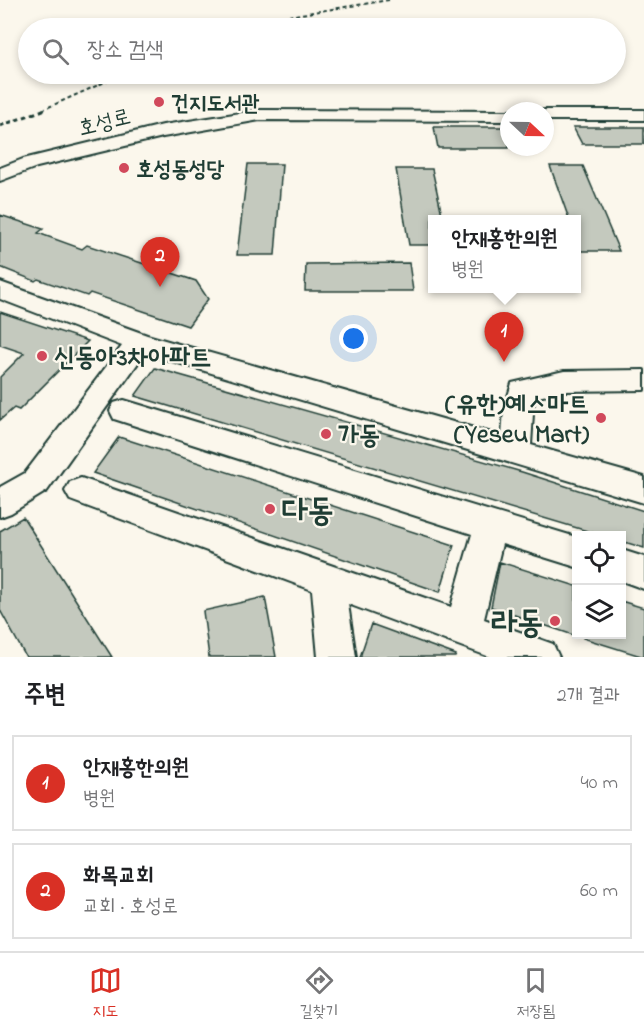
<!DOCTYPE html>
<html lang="ko">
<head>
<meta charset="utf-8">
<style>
  :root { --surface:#fff; --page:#f6f6f6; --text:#202124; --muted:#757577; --line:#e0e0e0; --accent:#d93025 }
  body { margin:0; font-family:"Indie Flower","Poor Story",sans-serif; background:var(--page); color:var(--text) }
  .controls { position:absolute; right:18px; bottom:18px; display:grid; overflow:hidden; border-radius:0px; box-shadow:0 3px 9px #0003 }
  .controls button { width:54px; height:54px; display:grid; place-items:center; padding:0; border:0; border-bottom:2px solid var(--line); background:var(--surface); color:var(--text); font:30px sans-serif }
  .compass { position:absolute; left:500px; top:102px; width:54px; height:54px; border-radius:50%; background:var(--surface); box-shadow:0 3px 9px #0003; rotate:112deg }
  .you { position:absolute; left:354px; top:339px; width:21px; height:21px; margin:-15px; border:4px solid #fff; border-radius:50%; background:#1a73e8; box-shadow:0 0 0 9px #1a73e833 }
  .badge { display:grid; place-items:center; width:39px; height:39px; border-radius:50%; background:var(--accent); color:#fff; font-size:20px; font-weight:700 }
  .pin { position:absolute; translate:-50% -50px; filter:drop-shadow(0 2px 3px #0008) }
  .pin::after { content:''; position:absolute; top:32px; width:21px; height:18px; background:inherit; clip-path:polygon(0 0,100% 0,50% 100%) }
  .popup { position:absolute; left:428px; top:215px; width:153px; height:78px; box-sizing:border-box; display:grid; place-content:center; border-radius:0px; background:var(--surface); filter:drop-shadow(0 2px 4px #0005); font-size:20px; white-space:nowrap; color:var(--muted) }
  .popup b { font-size:22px; color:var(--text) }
  .popup::after { content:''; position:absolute; left:50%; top:100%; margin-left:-12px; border:12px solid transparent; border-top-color:var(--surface) }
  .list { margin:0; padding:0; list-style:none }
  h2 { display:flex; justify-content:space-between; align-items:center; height:78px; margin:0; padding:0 24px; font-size:26px }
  h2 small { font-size:20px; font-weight:400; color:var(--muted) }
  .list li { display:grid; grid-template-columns:39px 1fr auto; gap:18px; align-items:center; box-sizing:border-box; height:96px; margin:0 12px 12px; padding:0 12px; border:2px solid var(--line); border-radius:0px }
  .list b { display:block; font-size:22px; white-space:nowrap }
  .list p { margin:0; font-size:20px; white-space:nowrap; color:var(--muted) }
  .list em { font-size:20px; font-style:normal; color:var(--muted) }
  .icon { flex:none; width:33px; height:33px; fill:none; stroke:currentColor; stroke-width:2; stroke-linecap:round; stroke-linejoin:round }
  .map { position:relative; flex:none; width:644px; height:657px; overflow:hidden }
  .search { position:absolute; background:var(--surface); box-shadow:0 3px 9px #0003; left:18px; right:18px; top:18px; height:66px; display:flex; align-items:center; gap:15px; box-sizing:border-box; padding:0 21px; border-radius:33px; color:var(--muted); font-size:22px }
  .sheet { height:294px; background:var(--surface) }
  nav { display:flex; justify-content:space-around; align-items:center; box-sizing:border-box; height:84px; border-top:2px solid var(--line); background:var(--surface); font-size:16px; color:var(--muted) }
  nav a { display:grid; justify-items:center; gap:3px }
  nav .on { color:var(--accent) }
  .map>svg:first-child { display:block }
  .building { fill:#c4c9be; stroke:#1f3d34; stroke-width:1.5 }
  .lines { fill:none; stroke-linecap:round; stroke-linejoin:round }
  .minor-casing { stroke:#1f3d34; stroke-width:4 }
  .path-far1 { stroke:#1f3d34; stroke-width:2; stroke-dasharray:4 3; stroke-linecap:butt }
  .path { stroke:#1f3d34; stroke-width:3; stroke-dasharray:4.5 4; stroke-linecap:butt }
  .minor { fill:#fbf7ec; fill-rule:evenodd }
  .poi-dot { fill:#d1495b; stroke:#fbf7ec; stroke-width:2 }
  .labels { text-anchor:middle; stroke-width:4.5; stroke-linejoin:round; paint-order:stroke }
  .far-poi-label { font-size:22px; font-weight:bold; fill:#1f3d34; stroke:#fbf7ec; text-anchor:start }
  .far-street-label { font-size:22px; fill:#1f3d34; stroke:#fbf7ec }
  .poi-label { font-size:26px; font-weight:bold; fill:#1f3d34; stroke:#fbf7ec; text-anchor:start }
  .near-poi-label { font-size:32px; font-weight:bold; fill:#1f3d34; stroke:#fbf7ec; text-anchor:start }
</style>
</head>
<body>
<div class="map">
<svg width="644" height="657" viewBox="0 0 644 657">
  <rect width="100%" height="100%" fill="#fbf7ec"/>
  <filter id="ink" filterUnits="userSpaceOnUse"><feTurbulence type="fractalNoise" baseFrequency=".0167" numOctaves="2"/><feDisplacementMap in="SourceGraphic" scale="12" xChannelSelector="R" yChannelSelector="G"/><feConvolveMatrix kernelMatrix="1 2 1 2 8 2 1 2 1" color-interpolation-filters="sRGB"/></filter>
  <g filter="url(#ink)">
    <path class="building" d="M434 127H509V148H438Z
      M573 127H644V144H582Z
      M248 164H282L275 255H237Z
      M550 166H583L619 251H576V219H569Z
      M396 169H432L443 219H432V245H409Z
      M0 215 43 229 38 233 82 249 87 245 196 281 208 299 188 326 90 293 87 296 38 279 35 281 0 267Z
      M409 263 413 291H305L306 264Z
      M0 312 88 341 19 410 14 408 0 420V377L24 353 0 345Z
      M155 368 522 472 644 511V548L621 541V536H604L135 396Z
      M119 437 454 545 440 592 93 473Z
      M23 517 112 657H26L0 610V531Z
      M500 562 576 586V636L491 607Z
      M265 597 276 657H209L203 611Z
      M621 601 644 608V657L583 638V634H621Z
      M371 624 456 655 455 657H360Z"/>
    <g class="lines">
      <g class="minor-casing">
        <path id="minor" d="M260 110 511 111 509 121 260 120 163 137 37 167 0 181V168L23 159 163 125Z
          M545 110H644V120H545V111H539Z
          M0 282 147 335 502 436 504 409 512 383 564 371 644 370V390L564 391 534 398 531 445 644 477V503L145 353 47 491 11 513 0 517V487L25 473 122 346 0 299Z
          M124 400 576 537V567L502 544 484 619 553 644 559 657H490L348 604 356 657H318L312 590 70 500 65 491 70 482 81 478 451 607 472 534 114 419 110 411 114 403Z
          M622 550 644 557V589L622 581Z"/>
      </g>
      <path class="path-far1" d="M241 28 263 20 389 0
        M42 110 123 74"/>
      <path class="path" d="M0 126 46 109"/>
      <use href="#minor" class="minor"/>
    </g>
  </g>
  <g class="poi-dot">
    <circle cx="159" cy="102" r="6"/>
    <circle cx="124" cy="168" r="6"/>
    <circle cx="42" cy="356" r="6"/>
    <circle cx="601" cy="418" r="6"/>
    <circle cx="326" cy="434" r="6"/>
    <circle cx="270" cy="509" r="6"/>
    <circle cx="555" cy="621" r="6"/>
  </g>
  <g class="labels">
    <g class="far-poi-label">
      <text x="171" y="110">건지도서관</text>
      <text x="136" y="176">호성동성당</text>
    </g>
    <g class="far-street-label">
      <text transform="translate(104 121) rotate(-14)" y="8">호성로</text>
    </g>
    <g class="poi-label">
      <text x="54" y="365">신동아3차아파트</text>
      <text x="589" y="412" text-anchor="end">(유한)예스마트<tspan x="589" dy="30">(Yeseu Mart)</tspan></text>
      <text x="338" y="443">가동</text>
    </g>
    <g class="near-poi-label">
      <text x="282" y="520">다동</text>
      <text x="543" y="632" text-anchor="end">라동</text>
    </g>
  </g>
</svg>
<div class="controls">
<button><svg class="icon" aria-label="locate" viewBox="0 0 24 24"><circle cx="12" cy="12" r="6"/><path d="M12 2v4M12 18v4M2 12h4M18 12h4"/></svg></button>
<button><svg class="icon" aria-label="layers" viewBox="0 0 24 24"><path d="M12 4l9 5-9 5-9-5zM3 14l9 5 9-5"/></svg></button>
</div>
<svg class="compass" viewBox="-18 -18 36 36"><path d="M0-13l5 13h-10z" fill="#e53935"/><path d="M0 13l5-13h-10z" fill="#757577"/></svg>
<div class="you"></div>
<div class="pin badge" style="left:504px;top:362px">1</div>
<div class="popup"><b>안재홍한의원</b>병원</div>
<div class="pin badge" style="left:160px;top:287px">2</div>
<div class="search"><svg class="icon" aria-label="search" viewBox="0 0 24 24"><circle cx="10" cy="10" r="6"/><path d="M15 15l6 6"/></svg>장소 검색</div>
</div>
<section class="sheet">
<h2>주변<small>2개 결과</small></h2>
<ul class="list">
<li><span class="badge">1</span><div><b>안재홍한의원</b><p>병원</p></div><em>40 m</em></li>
<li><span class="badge">2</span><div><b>화목교회</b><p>교회 · 호성로</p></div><em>60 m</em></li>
</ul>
</section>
<nav>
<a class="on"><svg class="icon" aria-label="map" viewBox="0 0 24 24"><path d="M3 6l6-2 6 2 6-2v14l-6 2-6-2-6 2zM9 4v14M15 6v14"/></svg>지도</a>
<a><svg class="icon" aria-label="directions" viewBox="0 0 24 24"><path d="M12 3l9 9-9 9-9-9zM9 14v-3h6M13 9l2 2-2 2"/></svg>길찾기</a>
<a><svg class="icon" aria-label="saved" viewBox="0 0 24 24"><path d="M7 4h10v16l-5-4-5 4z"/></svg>저장됨</a>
</nav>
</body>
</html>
